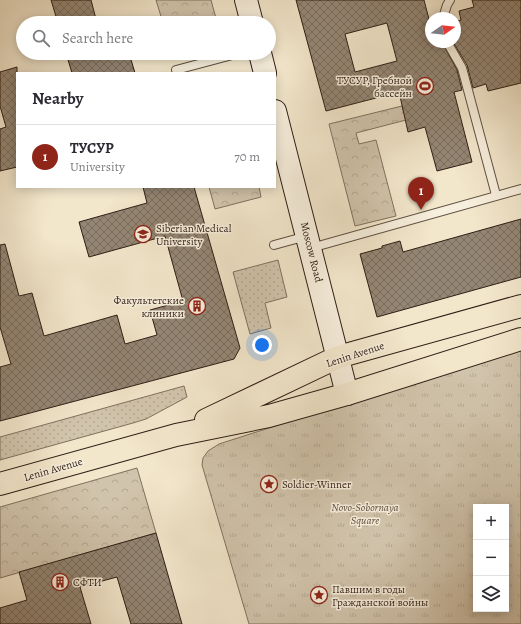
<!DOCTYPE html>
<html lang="en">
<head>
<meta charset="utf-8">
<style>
  :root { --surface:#fff; --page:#f7f7f7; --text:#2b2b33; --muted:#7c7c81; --line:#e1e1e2; --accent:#8f2418 }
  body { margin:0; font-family:Alegreya,serif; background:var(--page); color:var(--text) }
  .controls { position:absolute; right:12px; bottom:12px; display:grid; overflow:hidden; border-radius:0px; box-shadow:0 2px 10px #0003 }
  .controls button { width:36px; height:36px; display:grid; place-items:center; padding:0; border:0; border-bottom:1px solid var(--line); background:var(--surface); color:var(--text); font:20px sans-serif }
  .compass { position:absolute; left:425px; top:12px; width:36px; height:36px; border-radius:50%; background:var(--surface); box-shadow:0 2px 10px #0003; rotate:76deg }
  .you { position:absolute; left:262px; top:345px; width:14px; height:14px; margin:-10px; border:3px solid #fff; border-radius:50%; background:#1a73e8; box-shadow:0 0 0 6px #1a73e833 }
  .badge { display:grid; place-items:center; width:26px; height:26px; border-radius:50%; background:var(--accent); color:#fff; font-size:13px; font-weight:700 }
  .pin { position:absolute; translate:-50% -33px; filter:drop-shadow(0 1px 2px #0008) }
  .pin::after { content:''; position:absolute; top:21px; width:14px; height:12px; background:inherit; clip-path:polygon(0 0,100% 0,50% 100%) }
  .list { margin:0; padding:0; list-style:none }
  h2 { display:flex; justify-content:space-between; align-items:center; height:52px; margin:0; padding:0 16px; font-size:17px }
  h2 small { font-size:13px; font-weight:400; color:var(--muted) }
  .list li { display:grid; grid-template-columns:26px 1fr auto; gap:12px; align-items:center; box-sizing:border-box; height:64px; padding:0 16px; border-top:1px solid var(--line) }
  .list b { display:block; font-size:15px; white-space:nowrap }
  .list p { margin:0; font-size:13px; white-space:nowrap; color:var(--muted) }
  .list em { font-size:13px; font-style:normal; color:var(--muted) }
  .icon { flex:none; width:22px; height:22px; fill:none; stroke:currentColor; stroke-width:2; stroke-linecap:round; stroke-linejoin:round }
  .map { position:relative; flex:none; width:521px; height:624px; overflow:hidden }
  .search { position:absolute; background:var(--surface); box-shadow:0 2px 10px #0003; left:16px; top:16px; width:260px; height:44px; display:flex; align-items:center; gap:10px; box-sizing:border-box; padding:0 14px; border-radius:22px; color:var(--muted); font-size:15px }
  .panel { position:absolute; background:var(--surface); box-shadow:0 2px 10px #0003; left:16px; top:72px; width:260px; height:116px; border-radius:0px }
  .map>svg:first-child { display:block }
  .grass { fill:url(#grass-dots); stroke:#807160 }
  .forest { fill:url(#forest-crowns); stroke:#807160 }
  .park { fill:url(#park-tufts); stroke:#807160; fill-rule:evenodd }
  .building { fill:url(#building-cross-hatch); stroke:#2f1e15; fill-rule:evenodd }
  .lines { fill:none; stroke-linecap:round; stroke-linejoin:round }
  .lane-casing { stroke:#605042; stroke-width:10 }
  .secondary-casing { stroke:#2f1e15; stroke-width:24 }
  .primary-casing { stroke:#2f1e15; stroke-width:24 }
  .lane { stroke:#f7efdd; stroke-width:8 }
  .secondary { stroke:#f7efdd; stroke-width:22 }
  .primary { stroke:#f2e6cb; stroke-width:22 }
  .labels { text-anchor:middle; stroke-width:3; stroke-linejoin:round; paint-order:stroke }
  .poi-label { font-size:11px; fill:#2f1e15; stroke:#f7efdd; text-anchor:start }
  .street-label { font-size:11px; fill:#2f1e15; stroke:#f7efdd }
  .park-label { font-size:11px; font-style:italic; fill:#605042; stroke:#f7efdd }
</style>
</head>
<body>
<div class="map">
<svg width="521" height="624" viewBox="0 0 521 624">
  <defs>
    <pattern id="grass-dots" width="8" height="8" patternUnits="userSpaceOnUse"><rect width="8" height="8" fill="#d1c4ac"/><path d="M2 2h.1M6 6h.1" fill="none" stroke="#b4a893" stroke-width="1.8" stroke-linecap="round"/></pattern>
    <pattern id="forest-crowns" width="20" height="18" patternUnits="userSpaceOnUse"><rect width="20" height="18" fill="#d1c4ac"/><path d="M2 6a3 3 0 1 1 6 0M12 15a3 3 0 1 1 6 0" fill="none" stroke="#b4a893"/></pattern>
    <pattern id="park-tufts" width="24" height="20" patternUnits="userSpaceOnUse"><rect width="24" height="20" fill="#d1c4ac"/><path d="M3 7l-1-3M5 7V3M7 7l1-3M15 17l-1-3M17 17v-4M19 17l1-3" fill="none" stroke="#b4a893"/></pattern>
    <pattern id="building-cross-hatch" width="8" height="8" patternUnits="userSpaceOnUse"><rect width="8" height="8" fill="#948674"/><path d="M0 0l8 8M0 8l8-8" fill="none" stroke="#796d5e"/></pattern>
  </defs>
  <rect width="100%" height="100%" fill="#f2e6cb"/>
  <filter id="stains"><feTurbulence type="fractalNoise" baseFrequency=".005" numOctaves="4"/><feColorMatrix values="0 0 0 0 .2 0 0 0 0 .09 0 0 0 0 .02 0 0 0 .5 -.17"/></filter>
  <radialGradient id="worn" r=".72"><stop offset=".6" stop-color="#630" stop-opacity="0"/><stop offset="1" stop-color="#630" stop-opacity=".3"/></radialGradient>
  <path class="grass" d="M278 260 287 297 265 303 271 328 250 334 233 272Z
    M184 386 187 397 146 419 133 423 0 460V437Z"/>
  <path class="forest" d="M156 0H211L217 22 163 23Z
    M402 106 406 120 356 133 359 144 376 140 396 216 355 226 329 124Z
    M209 187H259L261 197 215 209Z
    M137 468 156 533 0 578V507Z"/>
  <path class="park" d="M521 350V624H249L202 465 203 458 208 451 219 444 272 427ZM476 507H506V609H476Z"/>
  <path class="building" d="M51 0H91L97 23H58Z
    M296 0H424L431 27V42H442L457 70 462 90 454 92 472 162 437 171 425 127 408 132 399 92 326 111ZM387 23 397 61 355 72 345 34Z
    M472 0H521V83L488 91 486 84 473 88 467 65 453 42H455V22L461 20 459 11 474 7Z
    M66 53H129L135 73H72Z
    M17 67V167L0 171V129L6 127 0 106V72Z
    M143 187H194L240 348 234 359 0 421V367L11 364 0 327V245L5 244 19 296 32 293 44 336 117 315 125 344 157 335 150 310 183 301 165 236 89 257 79 222 147 203Z
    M521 219V277L377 317 360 254 382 248V246L400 241 403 252Z
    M156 533 182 624H131L117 577 80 587 91 624H0V608L27 600 19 572Z"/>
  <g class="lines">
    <g class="lane-casing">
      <path id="lane" d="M443 18 447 5 450 0
        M447 42 462 68 465 79 496 195
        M176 70 240 53
        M274 245 307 236
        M311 248 521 189"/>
    </g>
    <g class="secondary-casing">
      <path id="secondary" d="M246 0 252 23
        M260 53 265 73
        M275 111 347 394"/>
    </g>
    <g class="primary-casing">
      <path id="primary" d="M206 420 338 357 521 306
        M0 484 176 435 269 416 347 394 521 339"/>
    </g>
    <use href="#lane" class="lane"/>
    <use href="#secondary" class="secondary"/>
    <use href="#primary" class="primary"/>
  </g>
  <defs>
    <g id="stadium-ring" transform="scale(0.9)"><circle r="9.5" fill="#f7efdd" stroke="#8f2418" stroke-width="1.5"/><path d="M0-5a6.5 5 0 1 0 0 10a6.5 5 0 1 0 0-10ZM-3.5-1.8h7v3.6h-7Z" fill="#8f2418"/></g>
    <g id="university-ring" transform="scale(0.9)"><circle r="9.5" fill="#f7efdd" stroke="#8f2418" stroke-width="1.5"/><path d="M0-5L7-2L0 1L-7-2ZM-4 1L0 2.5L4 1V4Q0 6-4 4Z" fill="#8f2418"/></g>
    <g id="building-ring" transform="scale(0.9)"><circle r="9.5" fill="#f7efdd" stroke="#8f2418" stroke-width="1.5"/><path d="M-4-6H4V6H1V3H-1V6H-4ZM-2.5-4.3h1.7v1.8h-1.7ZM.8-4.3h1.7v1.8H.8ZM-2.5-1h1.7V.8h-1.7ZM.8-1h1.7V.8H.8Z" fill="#8f2418"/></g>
    <g id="sight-ring" transform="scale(0.9)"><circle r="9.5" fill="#f7efdd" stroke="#8f2418" stroke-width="1.5"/><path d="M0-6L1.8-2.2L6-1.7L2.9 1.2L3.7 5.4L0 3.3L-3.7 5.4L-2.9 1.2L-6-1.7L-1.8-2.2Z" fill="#8f2418"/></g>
  </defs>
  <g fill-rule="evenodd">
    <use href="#stadium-ring" x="425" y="86"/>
    <use href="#university-ring" x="143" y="234"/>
    <use href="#building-ring" x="197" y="306"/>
    <use href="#sight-ring" x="269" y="484"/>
    <use href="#building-ring" x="60" y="582"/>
    <use href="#sight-ring" x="319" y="595"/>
  </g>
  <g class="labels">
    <g class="poi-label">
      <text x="412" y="84" text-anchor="end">ТУСУР, Гребной<tspan x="412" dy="13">бассейн</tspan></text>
      <text x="156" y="232">Siberian Medical<tspan x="156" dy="13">University</tspan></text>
      <text x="184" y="304" text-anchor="end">Факультетские<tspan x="184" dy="13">клиники</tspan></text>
      <text x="282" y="488">Soldier-Winner</text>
      <text x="73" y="586">СФТИ</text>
      <text x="332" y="593">Павшим в годы<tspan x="332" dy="13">Гражданской войны</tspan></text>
    </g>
    <g class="street-label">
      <text transform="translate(312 252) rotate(76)" y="4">Moscow Road</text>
      <text transform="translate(355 354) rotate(-18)" y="4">Lenin Avenue</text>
      <text transform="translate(53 469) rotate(-16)" y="4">Lenin Avenue</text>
    </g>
    <g class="park-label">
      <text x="365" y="511">Novo-Sobornaya<tspan x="365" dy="13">Square</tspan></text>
    </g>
  </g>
  <rect width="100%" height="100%" filter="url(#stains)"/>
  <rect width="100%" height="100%" fill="url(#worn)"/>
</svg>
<div class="controls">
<button>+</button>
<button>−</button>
<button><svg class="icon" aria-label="layers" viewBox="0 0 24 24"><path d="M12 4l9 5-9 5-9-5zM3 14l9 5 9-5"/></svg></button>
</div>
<svg class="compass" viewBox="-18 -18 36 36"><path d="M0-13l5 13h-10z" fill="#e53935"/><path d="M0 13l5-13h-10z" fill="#7c7c81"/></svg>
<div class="you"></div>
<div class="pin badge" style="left:421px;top:210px">1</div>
<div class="search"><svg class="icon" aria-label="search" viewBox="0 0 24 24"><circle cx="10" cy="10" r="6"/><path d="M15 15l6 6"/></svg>Search here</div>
<section class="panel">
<h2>Nearby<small></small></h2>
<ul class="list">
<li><span class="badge">1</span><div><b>ТУСУР</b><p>University</p></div><em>70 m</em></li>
</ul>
</section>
</div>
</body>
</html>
